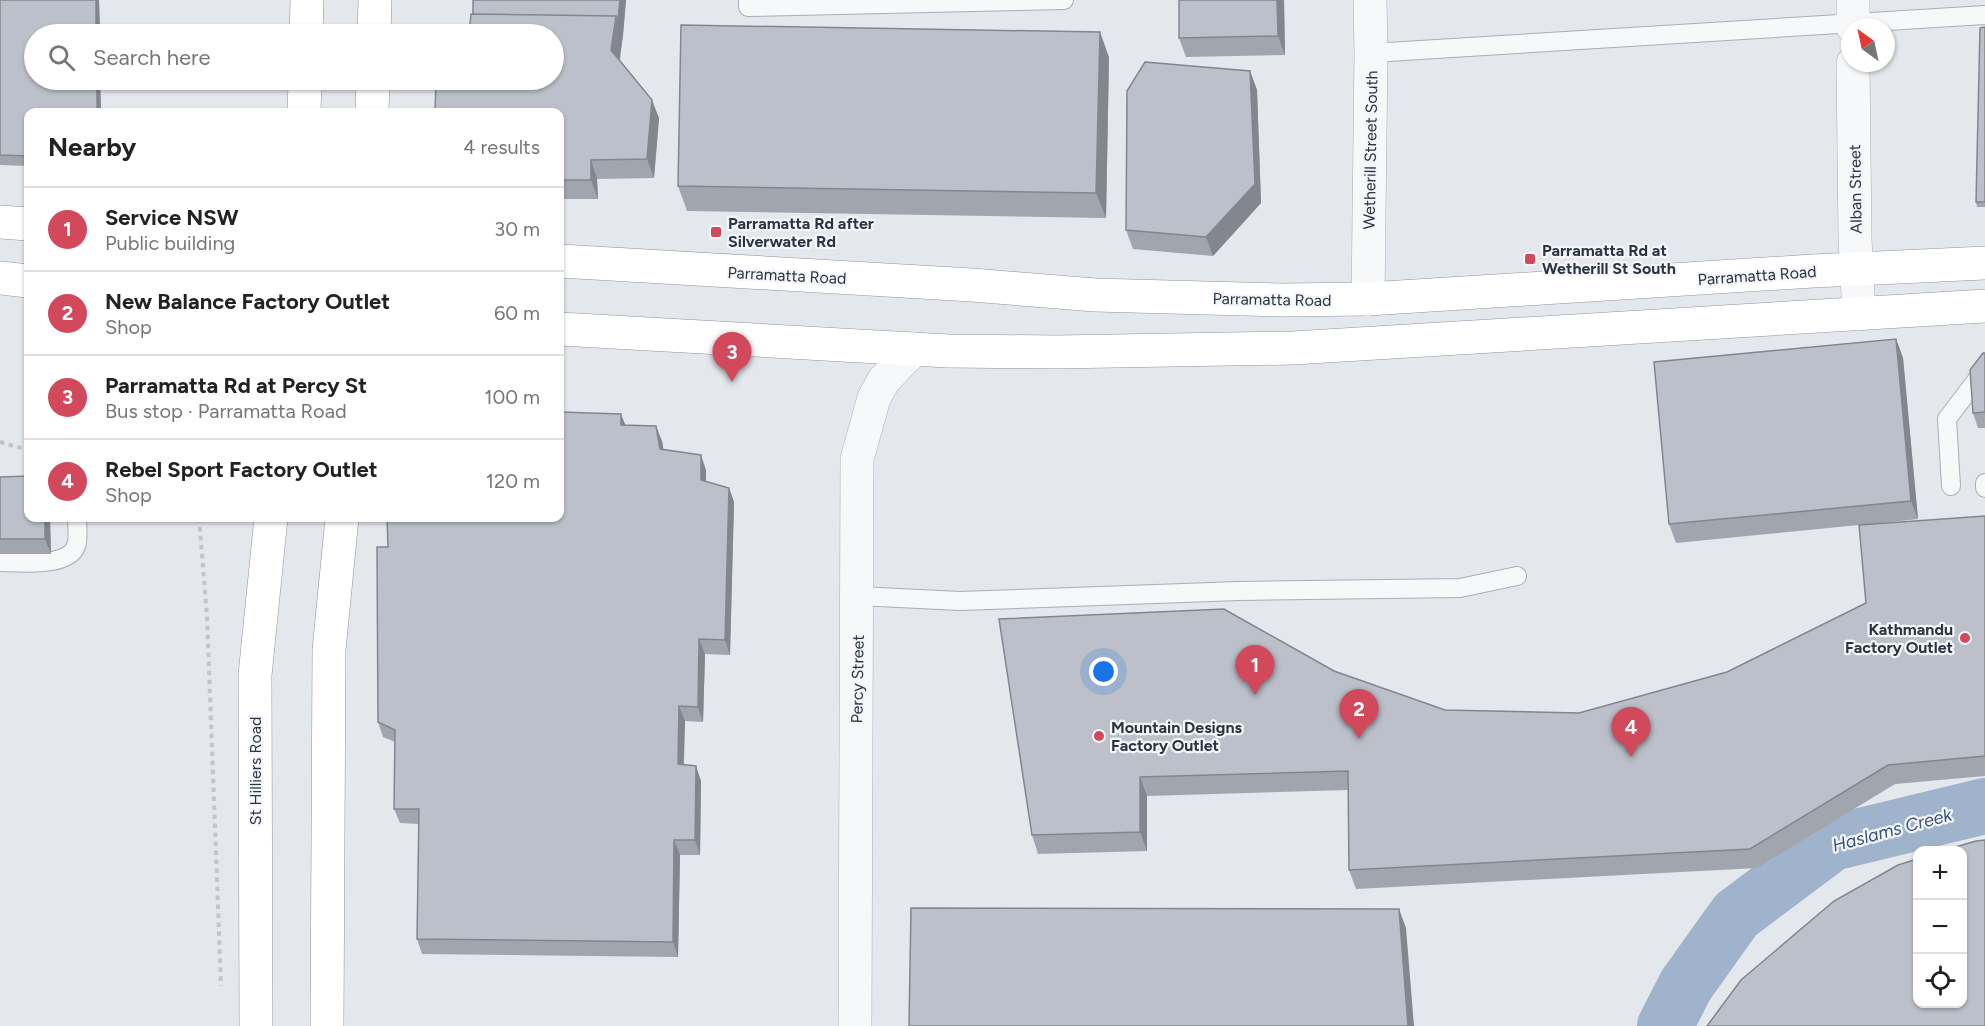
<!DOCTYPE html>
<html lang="en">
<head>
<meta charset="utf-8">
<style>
  :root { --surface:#fff; --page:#f2f2f2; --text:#222; --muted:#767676; --line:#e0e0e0; --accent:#d1495b }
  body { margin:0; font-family:Figtree,sans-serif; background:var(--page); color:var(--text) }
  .controls { position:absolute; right:18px; bottom:18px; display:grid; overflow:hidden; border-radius:12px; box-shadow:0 2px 4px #0004 }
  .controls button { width:54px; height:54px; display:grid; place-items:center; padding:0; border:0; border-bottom:2px solid var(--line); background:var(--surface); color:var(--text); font:30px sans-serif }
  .compass { position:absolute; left:1841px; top:18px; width:54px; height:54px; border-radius:50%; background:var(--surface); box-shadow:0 2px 4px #0004; rotate:327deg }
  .you { position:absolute; left:1104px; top:672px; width:21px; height:21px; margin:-15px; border:4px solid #fff; border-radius:50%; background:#1a73e8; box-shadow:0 0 0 9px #1a73e833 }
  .badge { display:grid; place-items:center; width:39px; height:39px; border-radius:50%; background:var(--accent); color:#fff; font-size:20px; font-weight:700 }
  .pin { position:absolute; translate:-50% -50px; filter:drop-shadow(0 2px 3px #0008) }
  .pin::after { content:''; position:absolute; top:32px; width:21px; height:18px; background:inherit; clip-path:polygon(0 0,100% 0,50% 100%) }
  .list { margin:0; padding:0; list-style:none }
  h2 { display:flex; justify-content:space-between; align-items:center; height:78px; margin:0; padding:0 24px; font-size:26px }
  h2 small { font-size:20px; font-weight:400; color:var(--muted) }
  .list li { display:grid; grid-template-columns:39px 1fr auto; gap:18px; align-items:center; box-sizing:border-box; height:84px; padding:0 24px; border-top:2px solid var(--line) }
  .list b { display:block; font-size:22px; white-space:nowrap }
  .list p { margin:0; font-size:20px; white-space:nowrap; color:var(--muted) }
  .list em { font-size:20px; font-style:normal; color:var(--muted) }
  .icon { flex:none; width:33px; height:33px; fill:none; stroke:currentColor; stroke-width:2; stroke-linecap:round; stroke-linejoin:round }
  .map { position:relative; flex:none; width:1985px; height:1026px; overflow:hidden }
  .search { position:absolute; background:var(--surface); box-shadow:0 2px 4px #0004; left:24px; top:24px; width:540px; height:66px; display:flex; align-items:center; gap:15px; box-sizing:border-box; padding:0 21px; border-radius:33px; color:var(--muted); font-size:22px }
  .panel { position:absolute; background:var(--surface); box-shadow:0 2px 4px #0004; left:24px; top:108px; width:540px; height:414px; border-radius:12px }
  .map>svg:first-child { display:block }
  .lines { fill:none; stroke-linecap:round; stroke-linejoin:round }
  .river { stroke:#9fb4cc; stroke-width:56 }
  .lane-casing { stroke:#a9aeb7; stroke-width:20 }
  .street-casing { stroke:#a9aeb7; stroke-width:34 }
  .highway-casing { stroke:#8b94a3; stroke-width:34 }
  .path { stroke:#c2c5cb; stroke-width:4; stroke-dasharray:4.5 4.5; stroke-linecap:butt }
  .lane { stroke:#f7f8fa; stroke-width:18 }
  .street { stroke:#f7f8fa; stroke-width:33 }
  .highway { stroke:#fff; stroke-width:33 }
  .wall { fill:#a1a5ae }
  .shaded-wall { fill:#83868d }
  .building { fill:#bbc0ca; stroke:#83868d; stroke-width:1.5 }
  .poi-dot { fill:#d1495b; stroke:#f4f6f9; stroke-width:2 }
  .labels { text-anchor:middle; stroke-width:4.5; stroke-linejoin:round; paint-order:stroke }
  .street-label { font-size:16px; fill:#2b3445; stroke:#f4f6f9 }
  .poi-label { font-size:16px; font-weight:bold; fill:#2b3445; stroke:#f4f6f9; text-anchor:start }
  .water-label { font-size:18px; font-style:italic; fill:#34527a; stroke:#f4f6f9 }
</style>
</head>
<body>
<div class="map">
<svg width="1985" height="1026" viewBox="0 0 1985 1026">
  <rect width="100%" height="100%" fill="#e4e7ec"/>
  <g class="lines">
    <path class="river" d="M1665 1026 1686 985 1736 915 1832 843 1985 806"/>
    <g class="lane-casing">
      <path id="lane" d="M748 0V7L1064 0
        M1371 53 1985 15
        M1985 483V488
        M1951 486 1947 419 1985 369
        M0 562C19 562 68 568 76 546 79 539 77 526 77 518
        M858 596 960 601 1239 591 1460 588 1517 576"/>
    </g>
    <g class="street-casing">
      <path id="street" d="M1853 0V27
        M1853 63 1855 239 1859 314
        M1368 299 1371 53 1370 0
        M855 1026 857 459 874 398 884 380 914 349"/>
    </g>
    <g class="highway-casing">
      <path id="highway" d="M306 34 307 0
        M374 34 375 0
        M304 112 305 80
        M372 112 373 80
        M0 222 28 224
        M560 261 972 285 1095 295 1282 300 1368 299 1813 271 1985 263
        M0 278 28 281
        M560 329 948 351 1057 352 1293 348 1985 306
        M256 1026 255 675 271 518
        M327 1026 329 650 342 518"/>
    </g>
    <path class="path" d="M0 442 28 450
      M199 518 207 616 221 986"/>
    <use href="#lane" class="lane"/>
    <use href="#street" class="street"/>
    <use href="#highway" class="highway"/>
  </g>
  <path class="wall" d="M0 0H99L100 34H34V80H100L101 112H28V166L0 165Z
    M626 0 623 35 620 60 659 118 654 178 597 179 598 199H560V112L554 80 473 14Z
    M1284 0 1285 55 1186 57 1179 38Z
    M1985 27V207H1977L1976 202Z
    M1109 57 1106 218 687 211 678 186Z
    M1250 71 1257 90 1261 203 1213 256 1133 249 1126 230Z
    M1896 339 1903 358 1918 519 1865 525 1985 516V776L1895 784 1757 868 1356 889 1349 870 1348 790 1147 796V851L1038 854 1032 835 1334 671 1445 710 1579 713 1727 672 1866 603 1859 525 1676 543 1669 524Z
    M1985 353V428H1978L1973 413Z
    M625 425 662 441 663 449 706 470V481L729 488 734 502 730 655 705 654 703 722 685 721 684 765 701 781 700 855H680L678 957 422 954 417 939 419 824 400 823 394 809 395 742 383 737 378 722Z
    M0 477 50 518 51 554H0Z"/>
  <path class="shaded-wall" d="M96 0H99L100 34H96Z
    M620 0H626L623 35 618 69 611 50Z
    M1277 0H1284L1285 55 1278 36Z
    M1100 32 1109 57 1106 218 1096 193Z
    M1250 71 1257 90 1261 203 1213 256 1206 237Z
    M97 80H100L101 112H97Z
    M652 100 659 118 654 178 647 159Z
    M591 160 597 179 598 199 591 180Z
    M1896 339 1903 358 1918 519 1911 501Z
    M621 414 627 429 621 425Z
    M656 426 662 441 666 463 660 449Z
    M701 455 706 470V495L701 480Z
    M729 488 734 502 730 655 725 640Z
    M45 518H50L51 554 45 539Z
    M699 639 705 654 703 722 698 707Z
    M679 706 685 721 683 778 678 764Z
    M696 766 701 781 700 855 695 840Z
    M1140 777 1147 796V851L1140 832Z
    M674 840 680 855 678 957 673 942Z
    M1399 909 1406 928 1414 1026H1408Z"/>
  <path class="building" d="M0 0H96V34H34V80H97V112H28V156L0 155Z
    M473 0H620L618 20 616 16 473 14Z
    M1179 0H1277L1278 36 1179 38Z
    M471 14 616 16 611 50 652 100 647 159 591 160V180H560V112H435L436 80H554V34H469Z
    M681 25 1100 32 1096 193 678 186Z
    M1985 27V202H1976L1980 28Z
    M1145 62 1250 71 1255 184 1206 237 1126 230 1127 91Z
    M1896 339 1911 501 1669 524 1654 362Z
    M1983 353H1985V412L1973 413 1970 370Z
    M560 412 621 414V425L656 426 660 449 701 455V480L729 488 725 640 699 639 698 707 679 706 678 764 696 766 695 840H674L673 942 417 939 419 809H394L395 730 378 722 377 547H388L387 518H560Z
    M28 476V518H45V539H0V477Z
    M1985 516V756L1888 765 1750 849 1349 870 1348 771 1140 777V832L1032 835 999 619 1224 609 1334 671 1445 710 1579 713 1727 672 1866 603 1859 525Z
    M1985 840V1026H1707L1741 980 1834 901 1898 865 1917 859V1004H1962V850H1945L1976 841Z
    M911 908 1399 909 1408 1026H909Z"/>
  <g class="poi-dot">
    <rect x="710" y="226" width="12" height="12" rx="3"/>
    <rect x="1524" y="253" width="12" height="12" rx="3"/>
    <circle cx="1965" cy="638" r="6"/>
    <circle cx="1099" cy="736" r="6"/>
  </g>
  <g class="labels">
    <g class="street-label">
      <text transform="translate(1370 150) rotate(-89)" y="6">Wetherill Street South</text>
      <text transform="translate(1855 189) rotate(-91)" y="6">Alban Street</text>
      <text transform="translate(787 275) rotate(3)" y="6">Parramatta Road</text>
      <text transform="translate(1757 275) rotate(-4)" y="6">Parramatta Road</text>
      <text transform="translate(1272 299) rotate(1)" y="6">Parramatta Road</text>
      <text transform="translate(857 679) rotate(-89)" y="6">Percy Street</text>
      <text transform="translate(255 771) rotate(-90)" y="6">St Hilliers Road</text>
    </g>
    <g class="poi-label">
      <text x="728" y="229">Parramatta Rd after<tspan x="728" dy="18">Silverwater Rd</tspan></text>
      <text x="1542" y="256">Parramatta Rd at<tspan x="1542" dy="18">Wetherill St South</tspan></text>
      <text x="1953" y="635" text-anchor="end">Kathmandu<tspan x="1953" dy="18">Factory Outlet</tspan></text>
      <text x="1111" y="733">Mountain Designs<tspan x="1111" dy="18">Factory Outlet</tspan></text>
    </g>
    <g class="water-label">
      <text transform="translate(1892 830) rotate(-15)" y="6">Haslams Creek</text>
    </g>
  </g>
</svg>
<div class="controls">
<button>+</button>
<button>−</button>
<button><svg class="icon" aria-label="locate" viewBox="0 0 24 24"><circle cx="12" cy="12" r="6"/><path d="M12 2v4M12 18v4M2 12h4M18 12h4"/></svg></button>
</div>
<svg class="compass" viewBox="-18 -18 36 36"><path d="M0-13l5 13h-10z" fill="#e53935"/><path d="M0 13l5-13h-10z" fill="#767676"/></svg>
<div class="you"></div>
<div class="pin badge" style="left:1255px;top:695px">1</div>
<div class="pin badge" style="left:1359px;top:739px">2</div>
<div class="pin badge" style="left:732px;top:382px">3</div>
<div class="pin badge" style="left:1631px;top:757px">4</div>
<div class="search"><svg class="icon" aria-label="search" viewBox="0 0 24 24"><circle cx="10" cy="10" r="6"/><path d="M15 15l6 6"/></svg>Search here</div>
<section class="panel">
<h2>Nearby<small>4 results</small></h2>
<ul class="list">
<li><span class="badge">1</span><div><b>Service NSW</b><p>Public building</p></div><em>30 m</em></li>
<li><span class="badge">2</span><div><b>New Balance Factory Outlet</b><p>Shop</p></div><em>60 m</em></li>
<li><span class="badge">3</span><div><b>Parramatta Rd at Percy St</b><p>Bus stop · Parramatta Road</p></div><em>100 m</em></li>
<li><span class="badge">4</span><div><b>Rebel Sport Factory Outlet</b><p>Shop</p></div><em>120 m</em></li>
</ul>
</section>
</div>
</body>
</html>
